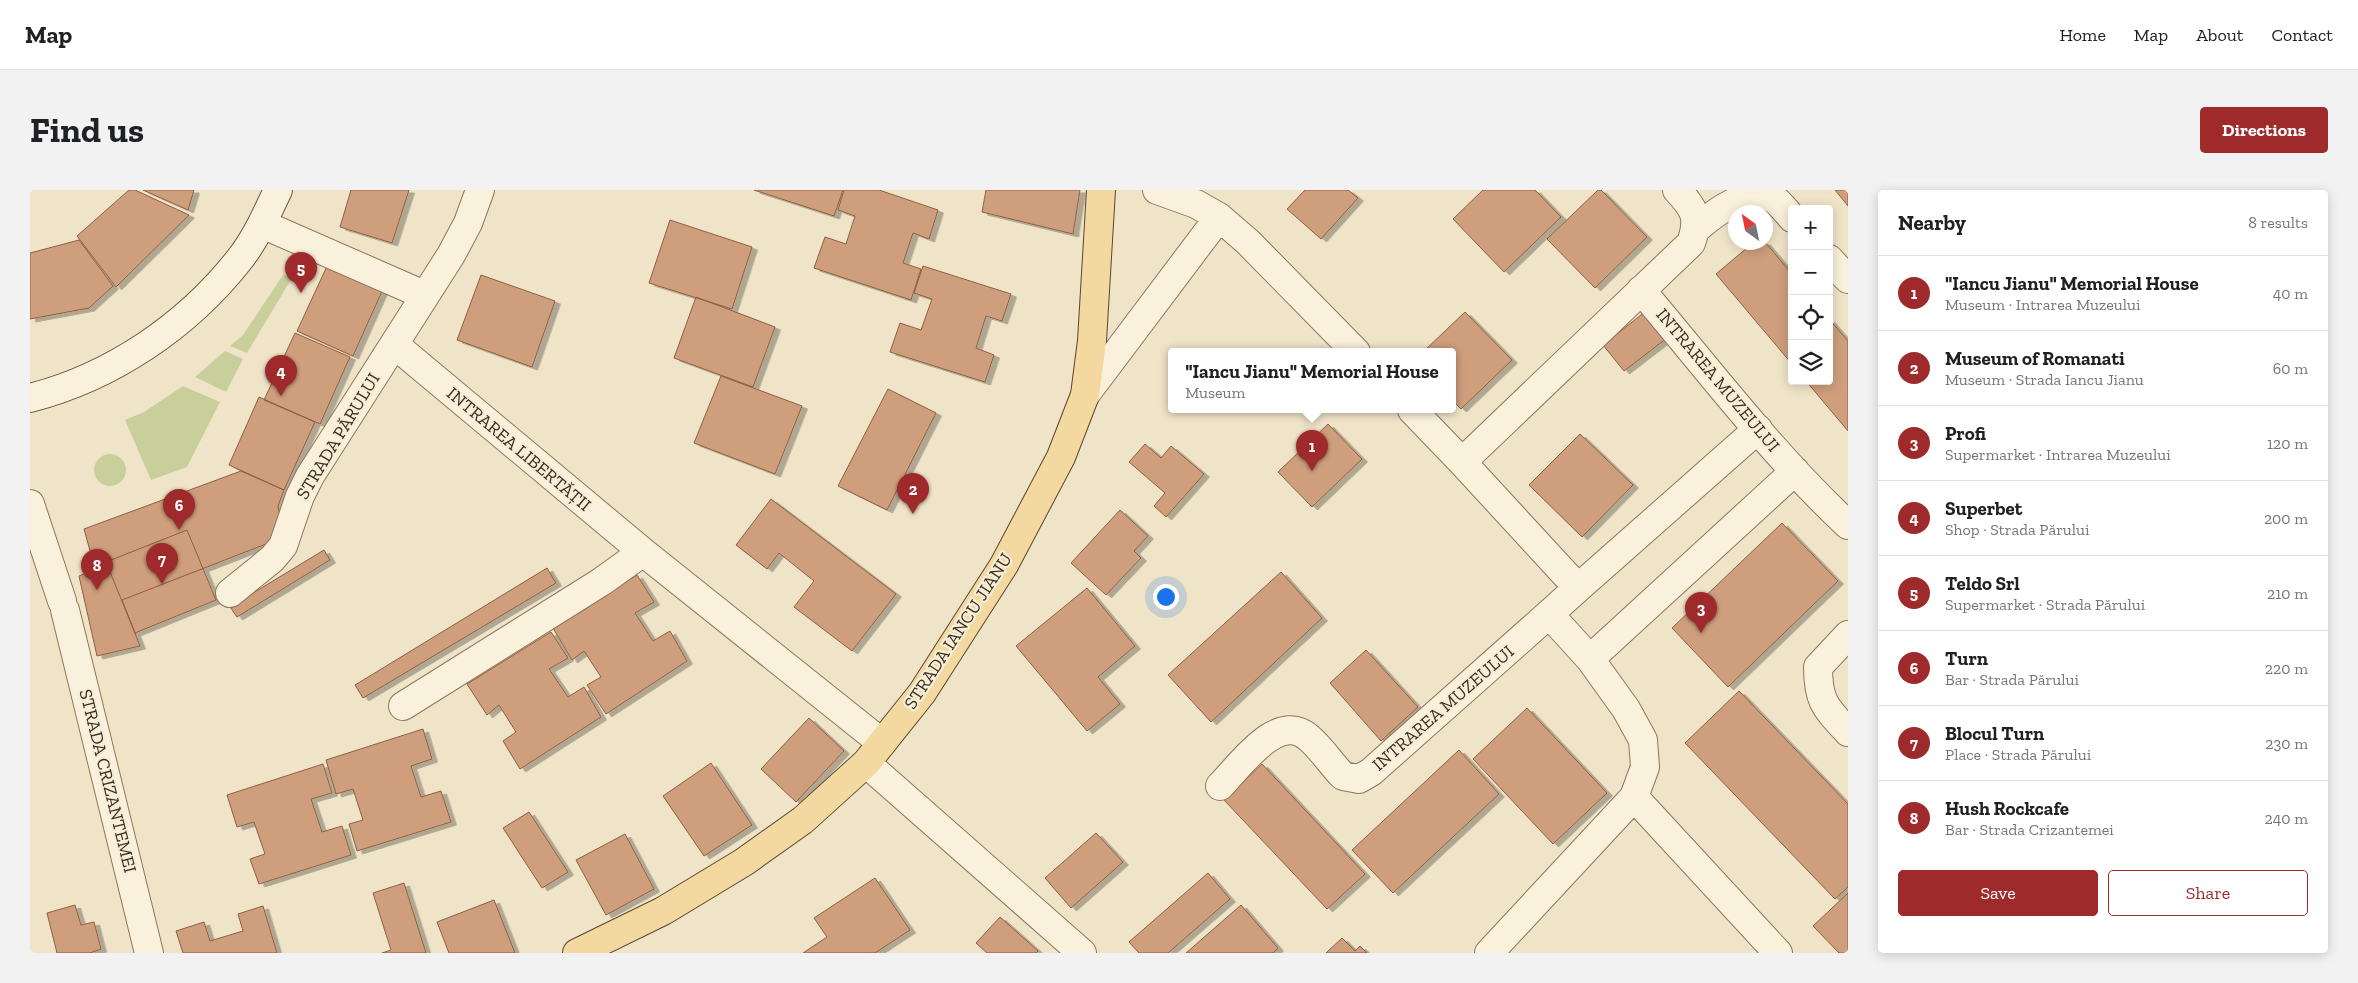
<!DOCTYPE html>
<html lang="en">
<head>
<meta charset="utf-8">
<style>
  :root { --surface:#fff; --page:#f2f2f2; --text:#202124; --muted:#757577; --line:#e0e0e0; --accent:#9e2a2b }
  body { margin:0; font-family:"Zilla Slab",serif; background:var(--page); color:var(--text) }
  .controls { position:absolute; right:15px; top:15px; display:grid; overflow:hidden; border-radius:5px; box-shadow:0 2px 12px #0003 }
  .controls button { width:45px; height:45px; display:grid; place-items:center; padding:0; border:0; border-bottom:1px solid var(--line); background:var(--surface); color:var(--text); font:25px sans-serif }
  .compass { position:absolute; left:1698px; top:15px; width:45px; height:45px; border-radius:50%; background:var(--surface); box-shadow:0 2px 12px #0003; rotate:327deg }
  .you { position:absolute; left:1135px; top:406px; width:18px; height:18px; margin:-12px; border:4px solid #fff; border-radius:50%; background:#1a73e8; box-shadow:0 0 0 8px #1a73e833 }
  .badge { display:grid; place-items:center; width:32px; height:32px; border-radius:50%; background:var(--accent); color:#fff; font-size:16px; font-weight:700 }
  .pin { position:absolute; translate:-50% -41px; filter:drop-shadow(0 1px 2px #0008) }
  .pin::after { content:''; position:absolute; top:26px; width:18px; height:15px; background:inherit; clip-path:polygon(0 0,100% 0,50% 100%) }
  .popup { position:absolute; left:1138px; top:158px; width:288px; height:65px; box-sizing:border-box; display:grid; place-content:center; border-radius:5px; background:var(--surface); filter:drop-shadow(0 1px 4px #0005); font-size:16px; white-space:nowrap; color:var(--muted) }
  .popup b { font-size:19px; color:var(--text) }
  .popup::after { content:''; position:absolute; left:50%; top:100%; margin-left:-10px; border:10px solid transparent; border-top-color:var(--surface) }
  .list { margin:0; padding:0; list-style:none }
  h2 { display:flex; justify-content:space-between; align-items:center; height:65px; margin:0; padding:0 20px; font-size:21px }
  h2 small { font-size:16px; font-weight:400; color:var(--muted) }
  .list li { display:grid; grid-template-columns:32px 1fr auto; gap:15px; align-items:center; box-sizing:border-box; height:75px; padding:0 20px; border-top:1px solid var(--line) }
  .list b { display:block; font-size:19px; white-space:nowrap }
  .list p { margin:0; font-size:16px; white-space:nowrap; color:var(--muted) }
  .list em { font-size:16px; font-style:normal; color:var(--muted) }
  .actions { display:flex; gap:10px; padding:15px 20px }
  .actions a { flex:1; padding:11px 0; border:1px solid var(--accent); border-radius:5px; text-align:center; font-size:18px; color:var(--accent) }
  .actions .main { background:var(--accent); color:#fff }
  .icon { flex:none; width:28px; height:28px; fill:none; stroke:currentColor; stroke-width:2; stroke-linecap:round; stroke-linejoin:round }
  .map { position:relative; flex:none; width:1818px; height:763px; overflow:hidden; border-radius:5px }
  header { display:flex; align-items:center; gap:30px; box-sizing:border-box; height:70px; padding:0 25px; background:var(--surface); border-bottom:1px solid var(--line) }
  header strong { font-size:24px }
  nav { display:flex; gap:28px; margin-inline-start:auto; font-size:18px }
  .intro { display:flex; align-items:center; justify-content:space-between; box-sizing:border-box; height:120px; padding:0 30px }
  h1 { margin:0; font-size:35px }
  .button { padding:12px 22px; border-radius:5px; background:var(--accent); color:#fff; font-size:18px; font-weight:700 }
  main { display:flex; gap:30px; padding:0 30px }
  aside { flex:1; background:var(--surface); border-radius:5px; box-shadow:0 2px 12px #0003 }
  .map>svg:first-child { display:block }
  .green { fill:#c9cf9b }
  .building { fill:#cf9f7d; stroke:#8d5f41; filter:url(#shadow) }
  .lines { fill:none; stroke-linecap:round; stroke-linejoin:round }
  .street-casing { stroke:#8d765c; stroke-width:30 }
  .secondary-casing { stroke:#6f573f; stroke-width:30 }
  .primary-casing { stroke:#5b4430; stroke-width:30 }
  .street { stroke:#faf1dc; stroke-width:28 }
  .secondary { stroke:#faf1dc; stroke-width:28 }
  .primary { stroke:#f3d9a0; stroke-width:28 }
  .labels { text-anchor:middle; stroke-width:4.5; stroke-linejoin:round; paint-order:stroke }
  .street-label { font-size:18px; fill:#3d2e20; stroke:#f7eed8 }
</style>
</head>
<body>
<header>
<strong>Map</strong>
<nav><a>Home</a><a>Map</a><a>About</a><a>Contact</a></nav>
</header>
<div class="intro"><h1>Find us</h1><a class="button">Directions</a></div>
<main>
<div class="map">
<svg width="1818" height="763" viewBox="0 0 1818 763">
  <defs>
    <filter id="shadow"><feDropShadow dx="5.5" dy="3" stdDeviation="0" flood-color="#0004"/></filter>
  </defs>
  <rect width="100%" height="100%" fill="#f0e4c8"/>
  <path class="green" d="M253 85 262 88 217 163 200 156 213 145Z
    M195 161 213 169 196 202 165 187Z
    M153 196 190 212 157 277 121 290 95 230 114 222Z
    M64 280a16 16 0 1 1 32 0a16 16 0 1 1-32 0Z"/>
  <path class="building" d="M99 0H105L159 25 86 97 47 46Z
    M113 0H164L158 20Z
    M321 0H379L362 53 310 37Z
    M724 0H813L804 26Z
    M814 0H849L908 20 899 49 883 43 873 73 891 79 881 110 784 78 795 47 816 54 825 26 808 20Z
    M956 0H1050L1043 44 952 22Z
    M1275 0H1318L1328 8 1291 49 1257 19Z
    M1453 0H1505L1531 27 1474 82 1423 29Z
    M1568 0H1571L1617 47 1565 98 1517 49Z
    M1805 0H1818V16Z
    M640 30 722 57 702 119 619 93Z
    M49 50 83 96 59 118 0 129V63Z
    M1724 52H1735L1762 84V174L1686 84Z
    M298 74 353 99 323 166 267 141Z
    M893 76 981 104 972 131 956 126 946 158 964 165 955 192 860 162 870 133 891 140 902 109 884 103Z
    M451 85 525 111 502 177 427 150Z
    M666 107 745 137 723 197 644 168Z
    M1616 121 1637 148 1594 181 1573 155Z
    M1435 122 1482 170 1431 219 1422 210V162H1393Z
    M1799 129 1818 151V241L1776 191H1799Z
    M265 143 320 167 290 234 234 210Z
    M691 186 772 216 745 284 664 253Z
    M858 199 906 223 857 320 808 296Z
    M229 207 285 232 254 300 199 275Z
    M1298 234 1332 269 1282 317 1248 282Z
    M1550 244 1603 295 1552 347 1499 295Z
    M1115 254 1131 268 1141 256 1174 284 1136 327 1124 316 1135 303 1099 272Z
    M211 281 254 300 248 316 254 347 92 410 110 456 67 466 49 386 65 379 54 339Z
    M741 309 866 404 822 461 764 417 784 391 749 363 737 379 706 355Z
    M1090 320 1118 346 1104 361 1111 368 1076 405 1041 373Z
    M1752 333 1808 391 1698 497 1642 438Z
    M157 340 186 410 105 443 76 372Z
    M294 360 300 370 207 427 200 417Z
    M517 378 526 393 333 508 325 495Z
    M1251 382 1292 428 1181 532 1138 485Z
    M607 385 624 412 605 423 623 451 640 441 657 471 576 524 557 495 571 487 554 461 542 470 523 438Z
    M1057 398 1105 456 1068 487 1090 514 1057 541 986 456Z
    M521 442 538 468 519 479 538 507 554 497 571 527 490 579 473 551 486 542 469 515 457 525 437 494Z
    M1336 460 1388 517 1351 551 1300 493Z
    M1709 501 1818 614V697L1805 709 1655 553Z
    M1497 518 1577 603 1523 654 1443 569Z
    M779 528 814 561 766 612 731 579Z
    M393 539 402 569 381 576 391 607 411 601 421 632 327 661 319 634 333 630 323 599 306 604 296 570Z
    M1429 560 1469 604 1363 703 1322 660Z
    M681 573 722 635 674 666 633 606Z
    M293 574 302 603 281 609 292 642 312 636 321 665 229 694 220 669 235 664 224 632 207 637 197 605Z
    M1232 574 1335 684 1297 719 1194 610Z
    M499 622 538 682 512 698 473 638Z
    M1066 643 1093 672 1041 718 1015 688Z
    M595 644 624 699 576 725 546 670Z
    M1178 683 1200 709 1138 763H1109L1099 752Z
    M845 688 880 740 845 763H773L797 747 784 728Z
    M374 693 396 763H352L361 760 343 703Z
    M1818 703V763H1809L1783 736Z
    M464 710 485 763H419L407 732Z
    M45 715 51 735 64 732 71 759 60 763H27L17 723Z
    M1211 715 1248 758 1243 763H1156Z
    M233 716 247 763H153L146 741 174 732 180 751 213 741 208 724Z
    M970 727 1008 761 1006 763H957L946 753Z
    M1312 748 1325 761 1330 756 1337 763H1296Z"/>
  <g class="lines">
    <g class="street-casing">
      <path id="street" d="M1127 0 1166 14 1189 27 1218 52 1326 162
        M232 34 394 105
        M1667 38C1687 21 1714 0 1743 8 1750 13 1756 21 1762 28
        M1799 69 1818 89
        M1611 100C1678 179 1742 264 1818 335
        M365 155 613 362 852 553
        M1055 205 1189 27
        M1382 220 1432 272 1548 398 1519 424 1560 469 1596 519 1613 550 1615 577 1604 607 1459 763
        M1432 272 1661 53C1670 28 1665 19 1647 0
        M0 314 32 411
        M1548 398 1728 239
        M200 403 242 369 253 356 270 306 280 286 421 65 438 33 450 0
        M35 420 119 763
        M1818 445 1788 477C1788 512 1796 518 1818 542
        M1560 469 1765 281
        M373 516 571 392 613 362
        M836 573 1052 763
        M1190 596C1210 576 1248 520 1279 548 1292 559 1301 574 1313 586L1329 589 1341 582 1519 424
        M1604 607 1748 763"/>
    </g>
    <g class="secondary-casing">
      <path id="secondary" d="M0 208C82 187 157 136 209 70 226 49 237 23 248 0"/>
    </g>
    <g class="primary-casing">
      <path id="primary" d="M547 763 633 721 714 672 773 630 836 573 892 503 974 375 1031 267 1055 205 1062 151 1071 0"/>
    </g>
    <use href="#street" class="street"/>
    <use href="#secondary" class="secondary"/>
    <use href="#primary" class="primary"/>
  </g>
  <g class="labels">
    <g class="street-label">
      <text transform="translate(1688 190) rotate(50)" y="6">INTRAREA MUZEULUI</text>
      <text transform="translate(308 246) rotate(-59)" y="6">STRADA PĂRULUI</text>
      <text transform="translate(489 259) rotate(40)" y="6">INTRAREA LIBERTĂȚII</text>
      <text transform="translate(928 441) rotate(-57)" y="6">STRADA IANCU JIANU</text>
      <text transform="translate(1413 518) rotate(-41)" y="6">INTRAREA MUZEULUI</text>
      <text transform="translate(78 591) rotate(76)" y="6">STRADA CRIZANTEMEI</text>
    </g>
  </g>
</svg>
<div class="controls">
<button>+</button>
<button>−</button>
<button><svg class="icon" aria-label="locate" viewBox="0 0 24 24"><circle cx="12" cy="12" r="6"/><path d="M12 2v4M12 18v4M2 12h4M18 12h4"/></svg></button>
<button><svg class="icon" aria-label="layers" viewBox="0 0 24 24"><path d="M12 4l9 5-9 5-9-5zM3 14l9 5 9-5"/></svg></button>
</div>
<svg class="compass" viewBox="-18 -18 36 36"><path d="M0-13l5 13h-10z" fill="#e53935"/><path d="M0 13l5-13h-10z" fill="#757577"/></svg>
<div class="you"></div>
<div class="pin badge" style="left:1282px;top:281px">1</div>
<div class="popup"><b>&quot;Iancu Jianu&quot; Memorial House</b>Museum</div>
<div class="pin badge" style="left:883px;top:324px">2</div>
<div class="pin badge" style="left:1671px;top:443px">3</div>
<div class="pin badge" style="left:251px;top:206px">4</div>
<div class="pin badge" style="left:271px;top:103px">5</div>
<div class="pin badge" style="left:149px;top:340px">6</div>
<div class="pin badge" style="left:132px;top:394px">7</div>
<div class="pin badge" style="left:67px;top:400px">8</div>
</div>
<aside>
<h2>Nearby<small>8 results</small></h2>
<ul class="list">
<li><span class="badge">1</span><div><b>&quot;Iancu Jianu&quot; Memorial House</b><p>Museum · Intrarea Muzeului</p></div><em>40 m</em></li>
<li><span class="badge">2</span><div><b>Museum of Romanati</b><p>Museum · Strada Iancu Jianu</p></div><em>60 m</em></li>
<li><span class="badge">3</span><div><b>Profi</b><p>Supermarket · Intrarea Muzeului</p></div><em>120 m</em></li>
<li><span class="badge">4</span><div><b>Superbet</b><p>Shop · Strada Părului</p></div><em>200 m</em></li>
<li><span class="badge">5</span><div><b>Teldo Srl</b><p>Supermarket · Strada Părului</p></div><em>210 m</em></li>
<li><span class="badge">6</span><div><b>Turn</b><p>Bar · Strada Părului</p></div><em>220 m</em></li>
<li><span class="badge">7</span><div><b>Blocul Turn</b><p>Place · Strada Părului</p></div><em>230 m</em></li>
<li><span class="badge">8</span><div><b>Hush Rockcafe</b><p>Bar · Strada Crizantemei</p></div><em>240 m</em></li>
</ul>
<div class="actions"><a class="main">Save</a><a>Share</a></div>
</aside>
</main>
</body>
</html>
